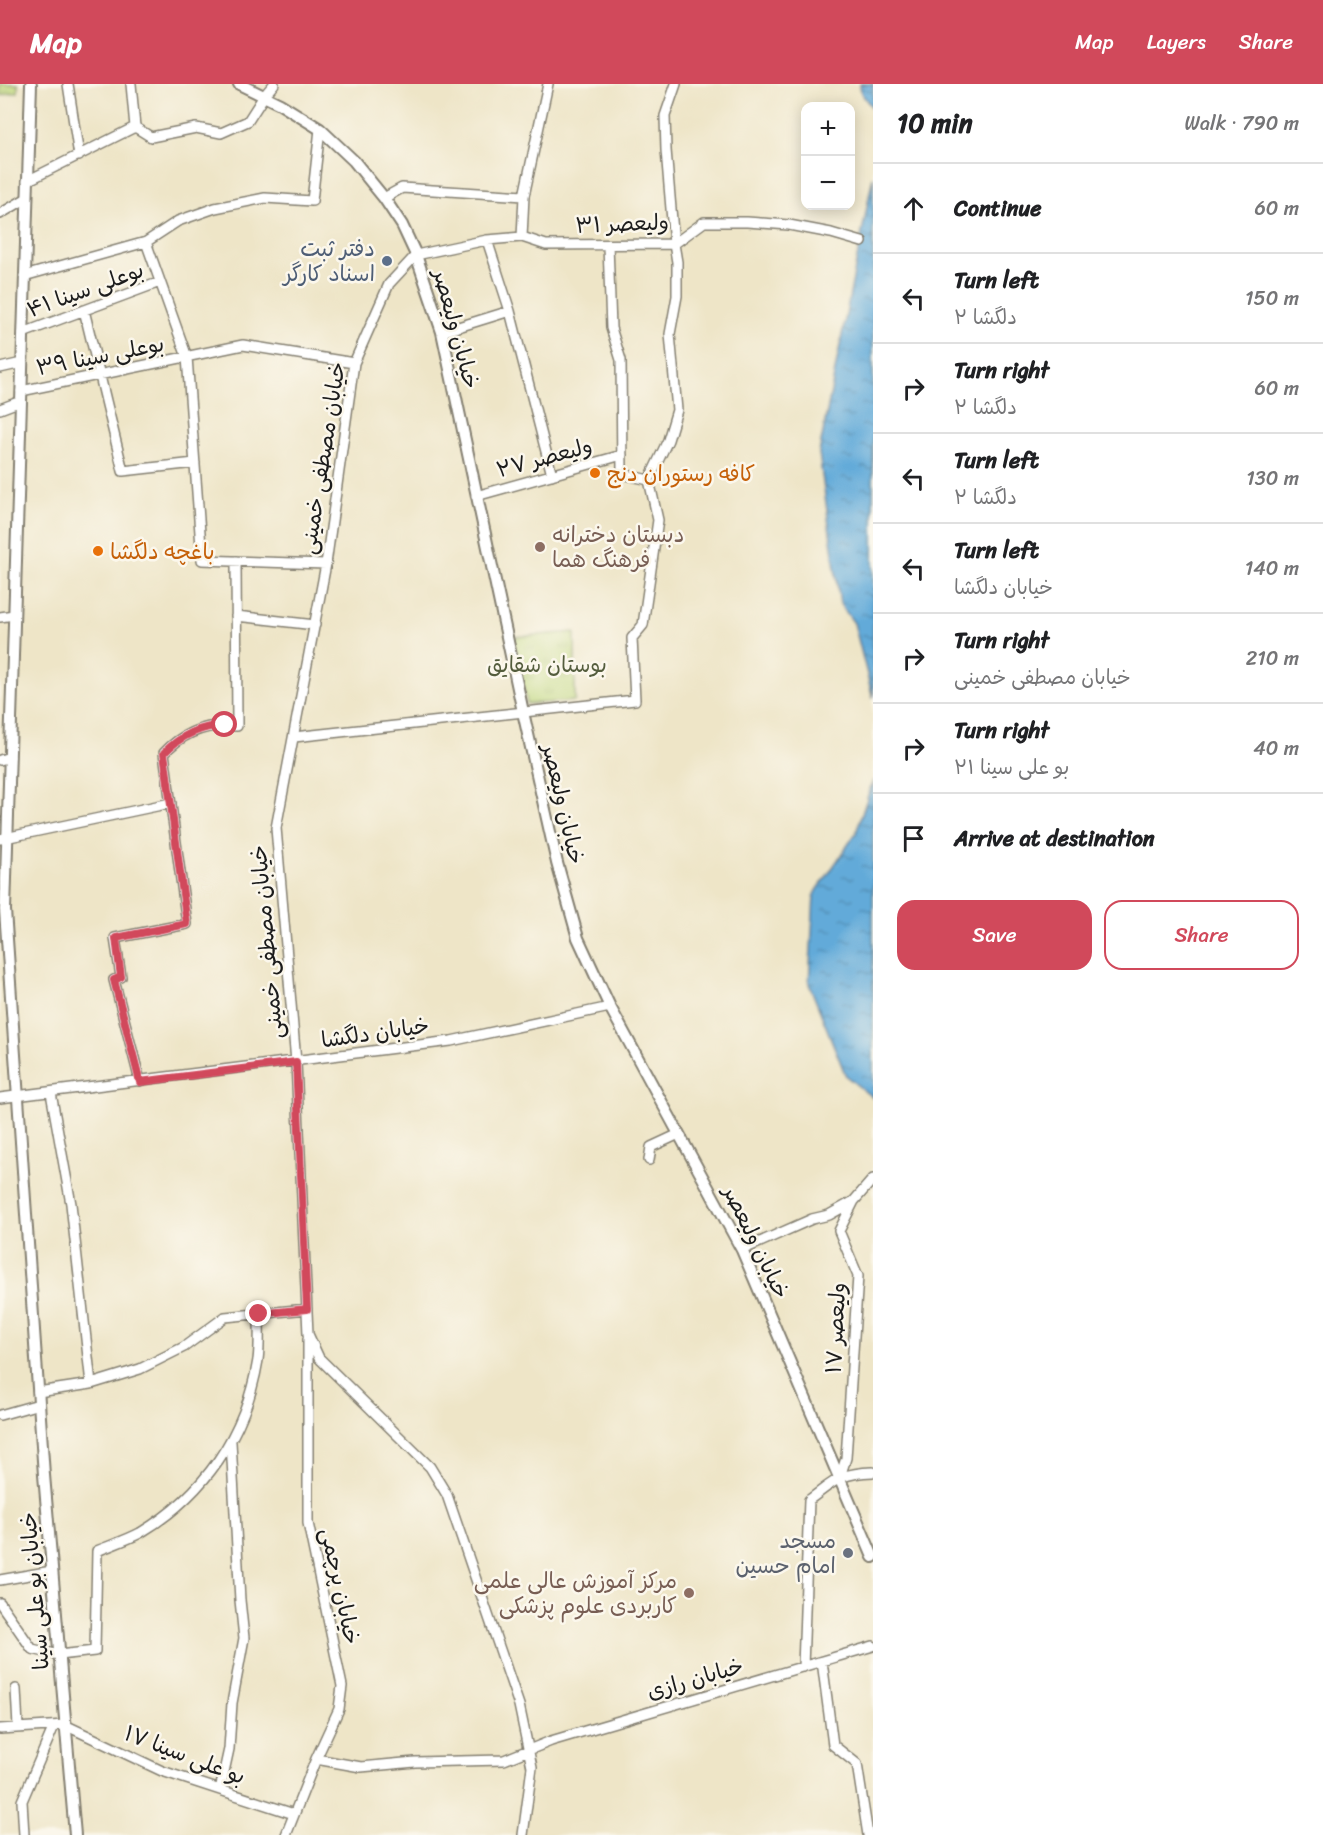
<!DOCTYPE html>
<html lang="en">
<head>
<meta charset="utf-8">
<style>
  :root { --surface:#fff; --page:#f6f6f6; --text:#202124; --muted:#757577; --line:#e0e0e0; --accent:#d1495b }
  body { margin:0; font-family:Sriracha,"Playpen Sans Arabic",sans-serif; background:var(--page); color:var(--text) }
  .controls { position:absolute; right:18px; top:18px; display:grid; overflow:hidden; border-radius:12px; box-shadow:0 3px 15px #0003 }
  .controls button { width:54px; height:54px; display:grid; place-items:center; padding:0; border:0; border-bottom:2px solid var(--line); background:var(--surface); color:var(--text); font:30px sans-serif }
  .stop { position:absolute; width:18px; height:18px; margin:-14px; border:4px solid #d1495b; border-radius:50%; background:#fff }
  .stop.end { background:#d1495b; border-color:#fff; box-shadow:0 2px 6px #0008 }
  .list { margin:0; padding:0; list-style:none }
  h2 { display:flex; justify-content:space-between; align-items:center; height:78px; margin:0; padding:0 24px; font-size:26px }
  h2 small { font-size:20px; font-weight:400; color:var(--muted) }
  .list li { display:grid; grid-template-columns:39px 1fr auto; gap:18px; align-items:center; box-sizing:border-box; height:90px; padding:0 24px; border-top:2px solid var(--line) }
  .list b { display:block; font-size:22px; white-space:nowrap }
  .list p { margin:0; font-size:20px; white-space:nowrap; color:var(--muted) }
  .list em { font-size:20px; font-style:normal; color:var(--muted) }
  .actions { display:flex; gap:12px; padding:18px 24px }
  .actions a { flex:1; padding:14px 0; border:2px solid var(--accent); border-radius:18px; text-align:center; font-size:21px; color:var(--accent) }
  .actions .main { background:var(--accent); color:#fff }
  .icon { flex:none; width:33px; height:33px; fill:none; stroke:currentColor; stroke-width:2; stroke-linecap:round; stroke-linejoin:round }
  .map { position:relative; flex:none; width:873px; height:1751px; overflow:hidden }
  header { display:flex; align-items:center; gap:36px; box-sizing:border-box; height:84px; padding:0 30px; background:var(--accent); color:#fff }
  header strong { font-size:28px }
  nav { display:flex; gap:33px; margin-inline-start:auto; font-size:21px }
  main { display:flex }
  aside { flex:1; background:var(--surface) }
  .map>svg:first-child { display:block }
  .park { fill:url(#park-tufts); stroke:#6c794b; stroke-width:1.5 }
  .water { fill:url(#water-ripples); stroke:#3f637a; stroke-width:1.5 }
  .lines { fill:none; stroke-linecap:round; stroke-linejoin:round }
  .minor-casing { stroke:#858072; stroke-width:12 }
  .major-casing { stroke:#858072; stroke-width:14 }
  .minor { stroke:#fff; stroke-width:9 }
  .major { stroke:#fff; stroke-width:10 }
  .route { stroke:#d1495b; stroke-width:8 }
  .service-dot { fill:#5c6f8a; stroke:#fbf7ec; stroke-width:2 }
  .food-dot { fill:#e8710a; stroke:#fbf7ec; stroke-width:2 }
  .education-dot { fill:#8d6e63; stroke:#fbf7ec; stroke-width:2 }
  .worship-dot { fill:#6b7280; stroke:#fbf7ec; stroke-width:2 }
  .labels { text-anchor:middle; stroke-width:5; stroke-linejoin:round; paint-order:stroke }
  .street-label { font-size:22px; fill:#1c1c1c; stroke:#fbf7ec }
  .service-label { font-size:22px; fill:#4e5e75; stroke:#fbf7ec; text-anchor:end }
  .food-label { font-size:22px; fill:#c56008; stroke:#fbf7ec; text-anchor:start }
  .education-label { font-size:22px; fill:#785e54; stroke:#fbf7ec; text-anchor:start }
  .park-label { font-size:22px; fill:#545d3d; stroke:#fbf7ec }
  .worship-label { font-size:22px; fill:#5b616d; stroke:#fbf7ec; text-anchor:end }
</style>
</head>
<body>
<header>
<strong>Map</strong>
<nav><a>Map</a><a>Layers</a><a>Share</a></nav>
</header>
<main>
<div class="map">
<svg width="873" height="1751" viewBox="0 0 873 1751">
  <defs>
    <pattern id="park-tufts" width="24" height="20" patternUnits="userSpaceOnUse" patternTransform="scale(1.5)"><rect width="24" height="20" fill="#bdd67a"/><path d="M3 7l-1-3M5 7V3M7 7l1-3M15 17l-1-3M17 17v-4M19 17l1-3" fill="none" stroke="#a2b769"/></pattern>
    <pattern id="water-ripples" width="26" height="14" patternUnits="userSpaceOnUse" patternTransform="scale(1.5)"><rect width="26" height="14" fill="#62aad9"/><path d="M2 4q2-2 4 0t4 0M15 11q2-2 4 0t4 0" fill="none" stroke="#508aaf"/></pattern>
  </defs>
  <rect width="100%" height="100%" fill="#fbf7ec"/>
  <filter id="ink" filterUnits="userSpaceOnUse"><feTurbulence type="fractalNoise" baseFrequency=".0167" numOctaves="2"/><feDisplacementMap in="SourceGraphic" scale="12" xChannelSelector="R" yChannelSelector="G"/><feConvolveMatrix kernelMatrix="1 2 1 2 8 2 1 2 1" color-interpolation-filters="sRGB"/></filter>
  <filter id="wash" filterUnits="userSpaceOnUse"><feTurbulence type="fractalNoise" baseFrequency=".008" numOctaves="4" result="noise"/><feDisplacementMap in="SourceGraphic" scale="24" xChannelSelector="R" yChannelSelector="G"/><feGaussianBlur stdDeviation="1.35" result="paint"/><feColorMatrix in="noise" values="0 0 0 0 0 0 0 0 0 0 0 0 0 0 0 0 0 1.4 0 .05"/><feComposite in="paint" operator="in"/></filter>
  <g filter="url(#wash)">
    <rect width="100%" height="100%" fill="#eee5c7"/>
    <path class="park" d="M0 0H18V8L0 12Z
      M575 548V617L527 620 513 553Z"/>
    <path class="water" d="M860 0H873V25L861 9Z
      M873 92V614L854 539 840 520 819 369Z
      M873 696V1014L846 992 809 900 814 811 856 749Z"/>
  </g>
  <g filter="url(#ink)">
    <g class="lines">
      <g class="minor-casing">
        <path id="minor" d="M68 0 79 72
          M131 0 135 43
          M135 43 151 53 196 44 221 49 248 37 264 12 274 0
          M27 97 135 43
          M384 114 402 104 524 112 548 0
          M0 130 27 114
          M522 153 524 112
          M487 156 510 227 552 391
          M146 158 187 273 202 476 326 480
          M24 192 146 158 178 137 215 124 265 114 312 117 320 45
          M84 226 123 387 195 379
          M442 248 510 227
          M23 249 160 198
          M0 284 22 279
          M21 307 243 261 354 279
          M0 325 21 317
          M649 396 668 356 677 326 670 250 677 212V178L674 160 666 66 665 32 676 0
          M476 412 622 371
          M236 532 315 541
          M0 533 14 531
          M294 653 635 616 632 554 643 541 658 436 649 396 622 390 621 276 611 244 608 161
          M0 676 10 673
          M0 755 171 719
          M140 997 114 896 121 893 115 854 187 840 164 669C184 647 208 639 237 642L236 477
          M51 1009 71 1120 91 1300
          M0 1014 451 957 610 923
          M649 1076 651 1063 679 1050
          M854 1117 873 1095
          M742 1166 812 1135 829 1131 854 1117 839 1147 858 1192 846 1374 840 1393
          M38 1308 91 1300 140 1285 184 1263 225 1233 307 1225
          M0 1331 39 1320
          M0 1496 52 1487
          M0 1519 32 1565 59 1571 95 1567 97 1467C111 1461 127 1456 140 1449 204 1411 246 1350 258 1276 260 1261 259 1245 259 1230
          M822 1577 833 1661 857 1680 868 1751
          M803 1583 809 1416C835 1397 839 1389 873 1388
          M16 1605 18 1643
          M0 1645 65 1641 162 1687 294 1730
          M316 1675 361 1683 415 1678 504 1676 551 1657 873 1562
          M220 1706 229 1665 232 1619 244 1554 240 1516 231 1358
          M24 1751 22 1717 54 1642
          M286 1751 316 1675 339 1625 342 1602 308 1439V1255
          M523 1751 532 1683 519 1621 447 1411 430 1383 319 1274 308 1250 296 978 276 744 326 480 354 279 389 200 416 171 487 156 522 153 546 161 674 160 704 138H747L789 141 831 149 862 158"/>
      </g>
      <g class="major-casing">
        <path id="major" d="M31 0 5 826 44 1391 75 1751
          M239 0 280 20 320 45 354 77 384 114 402 141 416 171 442 248 523 628 557 779 578 854 610 923 742 1166 873 1473"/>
      </g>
      <use href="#minor" class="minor"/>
      <use href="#major" class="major"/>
    </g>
  </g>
  <g class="lines" filter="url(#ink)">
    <path class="route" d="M225 641C200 642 181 651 164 669L187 840 116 854 121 893 114 896 140 998 296 978 307 1225 259 1230"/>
  </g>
  <circle class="service-dot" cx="387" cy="177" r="6"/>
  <g class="food-dot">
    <circle cx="595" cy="389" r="6"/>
    <circle cx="98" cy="467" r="6"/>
  </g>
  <g class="education-dot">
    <circle cx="540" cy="463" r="6"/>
    <circle cx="689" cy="1509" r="6"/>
  </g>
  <circle class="worship-dot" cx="848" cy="1469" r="6"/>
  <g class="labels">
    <g class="street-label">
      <text transform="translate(622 139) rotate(-2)" y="8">ولیعصر ۳۱</text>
      <text transform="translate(85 205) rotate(-20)" y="8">بوعلی سینا ۴۱</text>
      <text transform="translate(457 245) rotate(75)" y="8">خیابان ولیعصر</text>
      <text transform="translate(100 271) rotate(-11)" y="8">بوعلی سینا ۳۹</text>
      <text transform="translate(544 373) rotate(-15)" y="8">ولیعصر ۲۷</text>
      <text transform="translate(322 374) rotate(-81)" y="8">خیابان مصطفی خمینی</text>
      <text transform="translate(564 720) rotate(77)" y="8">خیابان ولیعصر</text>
      <text transform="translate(266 858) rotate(-95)" y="8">خیابان مصطفی خمینی</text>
      <text transform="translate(375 948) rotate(-8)" y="8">خیابان دلگشا</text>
      <text transform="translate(757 1158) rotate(64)" y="8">خیابان ولیعصر</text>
      <text transform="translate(835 1244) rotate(-87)" y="8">ولیعصر ۱۷</text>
      <text transform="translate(341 1502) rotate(78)" y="8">خیابان پرچمی</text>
      <text transform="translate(34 1507) rotate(-95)" y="8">خیابان بو علی سینا</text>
      <text transform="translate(695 1594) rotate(-16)" y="8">خیابان رازی</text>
      <text transform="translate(185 1670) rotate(21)" y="8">بو علی سینا ۱۷</text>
    </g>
    <g class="service-label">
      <text x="375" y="172">دفتر ثبت<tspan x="375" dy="25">اسناد کارگر</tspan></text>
    </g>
    <g class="food-label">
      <text x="607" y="397">کافه رستوران دنج</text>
      <text x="110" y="475">باغچه دلگشا</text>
    </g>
    <g class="education-label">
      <text x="552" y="458">دبستان دخترانه<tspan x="552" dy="25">فرهنگ هما</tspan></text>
      <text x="677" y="1504" text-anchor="end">مرکز آموزش عالی علمی<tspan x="677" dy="25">کاربردی علوم پزشکی</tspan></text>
    </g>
    <g class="park-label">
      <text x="547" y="588">بوستان شقایق</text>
    </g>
    <g class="worship-label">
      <text x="836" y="1464">مسجد<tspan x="836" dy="25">امام حسین</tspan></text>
    </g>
  </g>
</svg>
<div class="controls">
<button>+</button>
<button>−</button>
</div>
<div class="stop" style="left:225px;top:641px"></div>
<div class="stop end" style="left:259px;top:1230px"></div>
</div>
<aside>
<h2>10 min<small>Walk · 790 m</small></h2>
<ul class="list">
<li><svg class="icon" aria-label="ahead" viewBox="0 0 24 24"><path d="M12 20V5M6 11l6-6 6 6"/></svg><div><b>Continue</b></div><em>60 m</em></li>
<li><svg class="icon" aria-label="left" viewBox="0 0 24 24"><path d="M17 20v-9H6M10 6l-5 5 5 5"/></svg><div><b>Turn left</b><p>دلگشا ۲</p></div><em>150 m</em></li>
<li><svg class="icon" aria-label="right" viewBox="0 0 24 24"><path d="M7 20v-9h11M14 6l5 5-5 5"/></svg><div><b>Turn right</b><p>دلگشا ۲</p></div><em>60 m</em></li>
<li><svg class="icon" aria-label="left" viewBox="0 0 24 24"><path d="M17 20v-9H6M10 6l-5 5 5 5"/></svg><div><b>Turn left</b><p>دلگشا ۲</p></div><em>130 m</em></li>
<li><svg class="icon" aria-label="left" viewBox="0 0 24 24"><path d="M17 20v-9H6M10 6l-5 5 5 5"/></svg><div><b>Turn left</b><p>خیابان دلگشا</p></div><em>140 m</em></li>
<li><svg class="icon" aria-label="right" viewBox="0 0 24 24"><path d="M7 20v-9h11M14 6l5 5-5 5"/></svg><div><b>Turn right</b><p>خیابان مصطفی خمینی</p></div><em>210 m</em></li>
<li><svg class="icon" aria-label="right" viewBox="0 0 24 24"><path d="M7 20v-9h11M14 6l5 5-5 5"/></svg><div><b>Turn right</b><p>بو علی سینا ۲۱</p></div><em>40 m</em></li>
<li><svg class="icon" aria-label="arrive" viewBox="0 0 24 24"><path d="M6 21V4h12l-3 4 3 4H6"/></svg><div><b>Arrive at destination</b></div></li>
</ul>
<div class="actions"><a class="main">Save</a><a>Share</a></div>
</aside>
</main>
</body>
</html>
